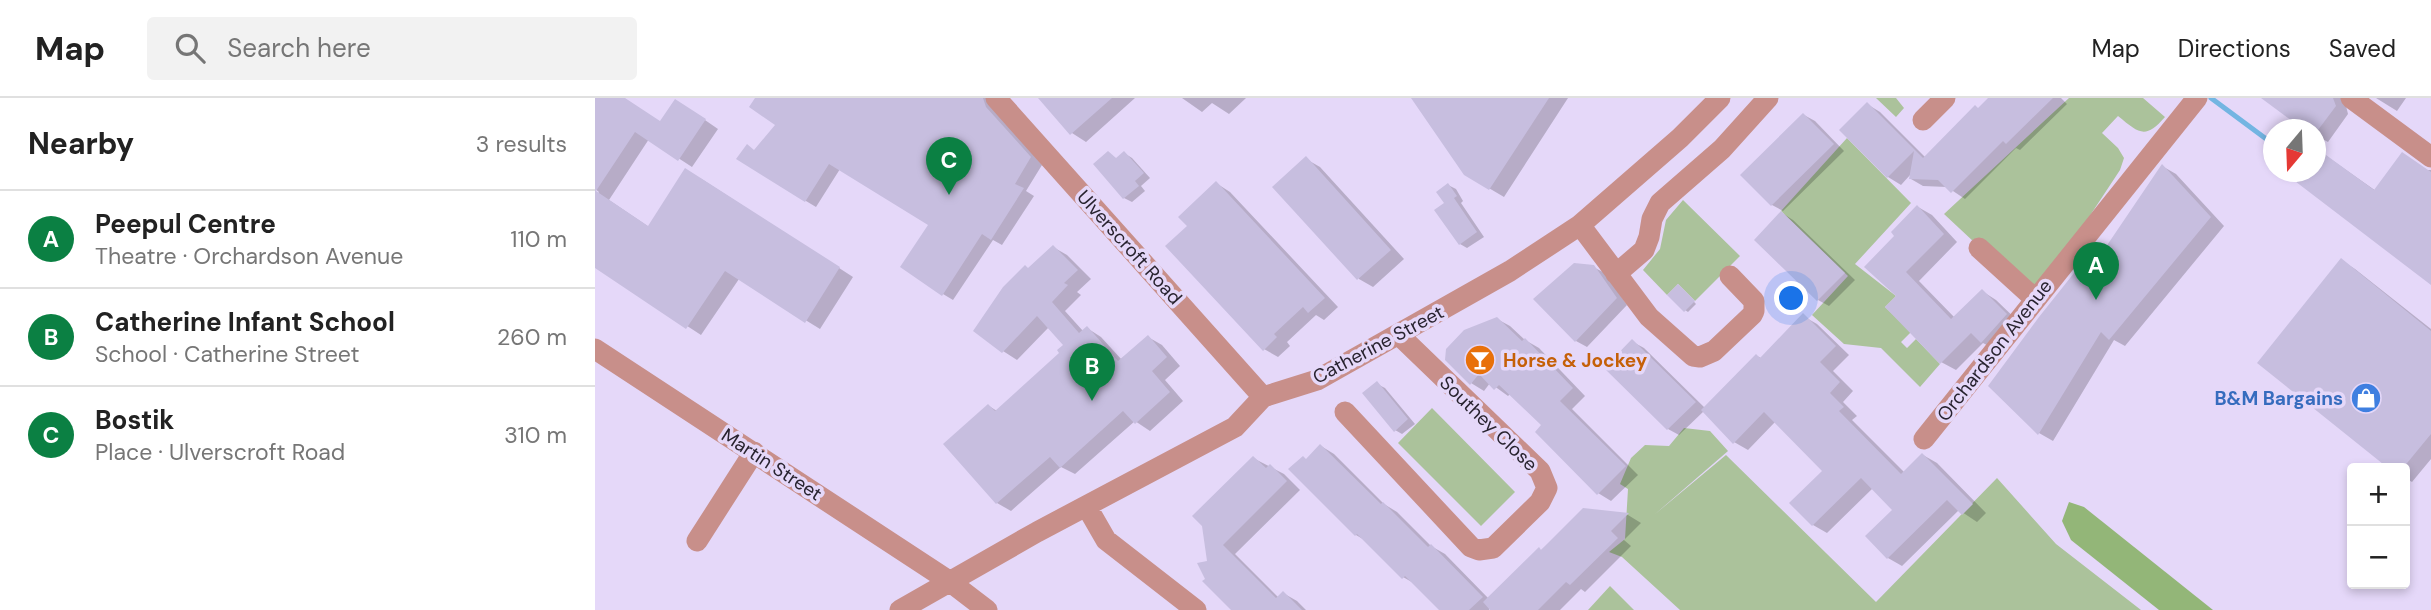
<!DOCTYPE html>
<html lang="en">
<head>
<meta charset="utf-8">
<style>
  :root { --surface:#fff; --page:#f2f2f2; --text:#222; --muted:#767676; --line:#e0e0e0; --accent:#0b8043 }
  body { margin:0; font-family:"DM Sans",sans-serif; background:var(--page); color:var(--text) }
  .controls { position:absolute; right:21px; bottom:21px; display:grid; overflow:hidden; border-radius:7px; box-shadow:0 4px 10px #0003 }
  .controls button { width:63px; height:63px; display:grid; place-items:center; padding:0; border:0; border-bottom:2px solid var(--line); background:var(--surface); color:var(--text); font:35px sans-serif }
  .compass { position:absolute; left:1668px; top:21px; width:63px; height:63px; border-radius:50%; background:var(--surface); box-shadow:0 4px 10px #0003; rotate:199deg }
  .you { position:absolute; left:1197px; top:201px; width:24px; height:24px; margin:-18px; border:5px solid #fff; border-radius:50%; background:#1a73e8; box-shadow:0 0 0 10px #1a73e833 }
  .badge { display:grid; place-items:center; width:46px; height:46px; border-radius:50%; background:var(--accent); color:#fff; font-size:23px; font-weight:700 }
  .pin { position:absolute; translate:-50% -58px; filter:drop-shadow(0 2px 4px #0008) }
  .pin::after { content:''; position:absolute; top:37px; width:24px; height:21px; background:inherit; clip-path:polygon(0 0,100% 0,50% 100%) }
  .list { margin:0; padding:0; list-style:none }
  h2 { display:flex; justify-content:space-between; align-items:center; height:91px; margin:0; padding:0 28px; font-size:30px }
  h2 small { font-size:23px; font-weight:400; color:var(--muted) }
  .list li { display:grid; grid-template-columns:46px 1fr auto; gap:21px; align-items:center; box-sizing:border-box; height:98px; padding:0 28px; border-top:2px solid var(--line) }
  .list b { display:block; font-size:26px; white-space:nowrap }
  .list p { margin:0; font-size:23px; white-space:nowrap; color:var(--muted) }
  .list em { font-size:23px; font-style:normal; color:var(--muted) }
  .icon { flex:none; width:38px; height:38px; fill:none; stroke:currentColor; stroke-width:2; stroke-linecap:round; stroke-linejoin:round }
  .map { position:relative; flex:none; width:1836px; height:512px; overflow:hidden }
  header { display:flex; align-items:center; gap:42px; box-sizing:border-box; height:98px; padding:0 35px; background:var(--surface); border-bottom:2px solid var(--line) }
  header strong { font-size:33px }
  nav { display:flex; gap:38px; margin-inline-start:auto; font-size:24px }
  .search { width:490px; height:63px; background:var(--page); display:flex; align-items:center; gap:18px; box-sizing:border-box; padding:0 24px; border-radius:7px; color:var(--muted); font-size:26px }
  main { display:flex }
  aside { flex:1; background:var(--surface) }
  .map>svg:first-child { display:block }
  .green { fill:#abc29b }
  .forest { fill:#93b678 }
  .shadow { fill:#0003 }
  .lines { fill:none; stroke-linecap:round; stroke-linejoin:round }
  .stream { stroke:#73b5e2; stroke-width:5 }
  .building { fill:#c7bedf }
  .minor { stroke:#c88f8a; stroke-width:21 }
  .labels { text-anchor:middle; stroke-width:7; stroke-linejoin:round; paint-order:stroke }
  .street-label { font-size:19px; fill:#28232f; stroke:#e5d8f9 }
  .food-label { font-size:19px; font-weight:bold; fill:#c56008; stroke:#e5d8f9; text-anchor:start }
  .shop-label { font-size:19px; font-weight:bold; fill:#366cbe; stroke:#e5d8f9; text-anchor:end }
</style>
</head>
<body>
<header>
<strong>Map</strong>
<div class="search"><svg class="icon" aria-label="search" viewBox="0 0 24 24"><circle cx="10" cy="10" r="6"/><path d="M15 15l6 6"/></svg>Search here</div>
<nav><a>Map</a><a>Directions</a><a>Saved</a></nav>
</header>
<main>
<aside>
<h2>Nearby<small>3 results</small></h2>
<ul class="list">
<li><span class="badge">A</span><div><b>Peepul Centre</b><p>Theatre · Orchardson Avenue</p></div><em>110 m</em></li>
<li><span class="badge">B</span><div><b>Catherine Infant School</b><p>School · Catherine Street</p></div><em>260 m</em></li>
<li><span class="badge">C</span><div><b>Bostik</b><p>Place · Ulverscroft Road</p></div><em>310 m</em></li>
</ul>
</aside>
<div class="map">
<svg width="1836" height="512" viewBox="0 0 1836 512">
  <rect width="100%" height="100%" fill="#e5d8f9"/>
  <path class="green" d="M1281 0H1301L1309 10 1301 19Z
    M1474 0H1548L1570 19C1550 42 1544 35 1523 18L1507 35 1523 50 1529 60 1525 72 1440 201 1349 116Z
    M1252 40 1316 105 1260 166 1301 198 1290 209 1316 234 1306 244 1312 250 1321 241 1345 266 1325 289 1286 250 1249 246 1217 217 1253 178 1186 113Z
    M1088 102 1145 158 1100 203 1083 186 1072 197 1048 172 1065 151 1071 122Z
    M837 310 920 394 886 428 803 345Z
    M1089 330 1115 333 1133 353 1059 417 1131 357 1281 504 1402 380 1461 446 1546 512H1085L1027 459 1014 454 1030 441 1033 391 1025 386 1036 360 1050 347 1074 348Z
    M1015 488 1039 512H993Z"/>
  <path class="forest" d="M1474 404 1489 409 1618 512H1564L1476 442 1467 423Z"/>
  <path class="shadow" d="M0 0H29L66 25 94 11 123 31 97 69 54 41 14 102 54 129 105 80 258 179 225 231 144 181 106 237 0 168V99L4 94 0 91Z
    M162 0H392L447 67 431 93 439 98 407 147 398 142 358 202 348 196 335 127 245 71 221 109 211 103 160 53 183 26Z
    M445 0H540L491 44 477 35Z
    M587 0H651L634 16 617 5 607 14Z
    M818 0H973L909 99 870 76Z
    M1395 0H1466L1472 6 1425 52 1421 50 1370 101 1352 89 1328 88 1316 81V76L1306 87 1293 79 1272 6 1285 14 1331 60Z
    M1669 0H1749L1753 16 1733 44 1720 37V32Z
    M1781 0H1811L1802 13Z
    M1209 17 1220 23 1249 53 1188 113 1177 107 1148 77Z
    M1720 50 1781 93 1832 72H1836V185L1690 74H1720Z
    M513 55 522 61 529 55 537 60 555 80 546 88 550 93 537 104 529 100 501 66Z
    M711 61 725 69 809 161 778 189 764 181Z
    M1567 68 1581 76 1629 128 1530 248 1519 242 1458 343 1444 335 1396 288 1497 172Z
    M621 85 635 94 743 209 729 222 721 217 692 244 695 248 683 259 669 251 594 128Z
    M853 87 861 91 868 103 866 105 889 139 872 150 865 146 851 106Z
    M1323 109 1337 117 1362 144 1324 183 1360 220 1387 193 1401 202 1425 225 1401 252 1388 245 1361 272 1346 264 1303 198 1302 138Z
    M1187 115 1198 122 1260 182 1234 208 1223 202 1161 142Z
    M458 149 472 157 496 181 482 194 486 197 470 213 488 233 492 230 506 239 527 262 553 239 567 247 585 268 570 282 588 303 555 333 540 323 480 376 466 369 416 413 402 405 350 346 394 308 402 313 467 255 470 247 454 229 422 262 408 253 435 171Z
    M1746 162 1760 171 1836 231V361L1817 384 1810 380V370H1796L1664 264Z
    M998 169 1010 175 1032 207 992 249 981 243Z
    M1086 190 1101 206 1093 214 1090 212Z
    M1208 218 1222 226 1254 257 1238 273 1258 293 1248 304 1262 318 1257 322 1310 375 1328 357 1342 365 1391 415 1382 424 1364 412 1307 468 1293 460 1300 412 1278 390 1232 435 1218 427 1230 373 1181 323 1153 352 1139 344 1109 313 1084 337 1073 331 1038 244 1049 250 1110 310 1162 258 1166 260Z
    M902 221 915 228 930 242 944 250 990 298 977 311 1043 377 1016 403 1003 395 949 327 916 295 913 298 895 285 889 293 876 285Z
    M782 286 790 290 820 326 807 336 800 332Z
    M726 348 739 356 789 406 802 414 836 448 850 456 894 501 989 412 1033 417 1046 425 1029 442 1036 448 990 494 986 491 965 512H898L895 509 894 512H846L822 487 808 479 773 444 761 437 712 362Z
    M658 360 689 376 705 392 640 456 684 500 688 495 702 503 711 512H638L614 465Z"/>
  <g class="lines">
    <path class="stream" d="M1616 0 1678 46"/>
  </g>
  <path class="building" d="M0 0H30L65 23 80 1 111 21 83 63 40 34 1 93 53 128 90 70 245 169 210 225 130 173 91 231 0 170Z
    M160 0H388L391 9 436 59 420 86 429 90 396 142 387 136 347 198 305 169 333 127 234 66 210 104 141 61 152 46 159 52 180 27 154 9Z
    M443 0H517L475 37Z
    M816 0H954L894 92 869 77Z
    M1393 0H1458L1411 46 1408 43 1356 95 1343 82 1314 81 1319 53 1292 80 1244 32 1272 4 1328 60 1380 7 1383 10Z
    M1666 0H1738L1741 8 1723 32H1709Z
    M1208 15 1239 46 1176 108 1145 77Z
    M1720 49 1779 92 1807 54 1836 74V187L1688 74H1720Z
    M513 53 521 60 529 53 549 75 540 83 544 88 528 101 498 66Z
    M711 58 796 152 762 182 677 89Z
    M1567 66 1616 119 1514 242 1506 234 1443 337 1393 288 1444 219 1487 165 1496 171Z
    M621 83 730 200 713 215 708 209 679 236 682 239 668 253 570 148 592 128 583 119Z
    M853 85 862 98 859 100 882 134 864 147 839 112 849 105 841 94Z
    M1322 107 1349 136 1311 174 1356 221 1387 191 1412 216 1386 245 1376 235 1345 266 1290 209 1301 198 1269 169 1299 138 1296 134Z
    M1186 113 1250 175 1222 203 1159 142Z
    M458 147 483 172 469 185 473 187 457 204 484 235 492 228 523 263 553 237 572 259 557 273 575 294 540 326 528 313 465 370 455 359 401 406 348 346 393 306 400 313 464 255 462 252 468 247 442 218 407 255 378 233 408 189 430 167 433 170Z
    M1746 160 1836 233V336L1808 370H1793L1662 265Z
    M979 165 999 167 1022 200 980 244 938 201Z
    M1083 186 1100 203 1089 214 1072 197Z
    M1208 215 1241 248 1225 264 1245 284 1235 295 1249 309 1244 313 1306 376 1327 355 1378 406 1367 417 1352 402 1292 461 1270 438 1297 412 1266 380 1217 428 1194 405 1227 373 1169 314 1138 346 1106 312 1161 256 1165 260Z
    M902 219 927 243 930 240 978 290 965 303 1031 368 1002 397 940 334 946 327 904 287 899 292 884 276 875 287 850 262 851 251 869 232Z
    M1037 241 1101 304 1072 332 1009 270Z
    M782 283 813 321 799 334 767 295Z
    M725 346 786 406 788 404 833 449 836 446 888 499 874 512H844L810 478 807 481 762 436 760 438 693 371 708 358 711 361Z
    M658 358 671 370 675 366 692 383 628 447 681 500 688 493 707 512H636L607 483 610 481 602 465 612 463 607 428 597 418Z
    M988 410 1034 415 1016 433 1023 440 975 487 971 484 943 512H895L888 504 944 449 946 452Z"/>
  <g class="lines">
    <path class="minor" d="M401 0 668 299
      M1756 0 1836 59
      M1328 22 1350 0
      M985 127 1054 219 1098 258 1105 259 1119 253 1157 217 1159 213V203L1135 178
      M1384 150 1440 201
      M1021 176 1049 152 1054 139 1057 121 1065 105 1127 51 1173 0
      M0 251 354 483 392 512
      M750 314 876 449 884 452 898 450 945 404 952 390 945 373 804 237
      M1329 341 1602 0
      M492 409 511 442 601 512
      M102 443 159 354
      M305 512 442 434 640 329 668 299 722 282 915 173 985 127 1085 40 1125 0"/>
  </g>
  <defs>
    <g id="bar-disc" transform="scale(1.575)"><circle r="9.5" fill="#e8710a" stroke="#e5d8f9"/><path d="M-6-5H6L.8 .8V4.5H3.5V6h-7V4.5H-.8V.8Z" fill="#fff"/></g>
    <g id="shop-disc" transform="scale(1.575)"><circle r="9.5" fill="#3f7fe0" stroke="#e5d8f9"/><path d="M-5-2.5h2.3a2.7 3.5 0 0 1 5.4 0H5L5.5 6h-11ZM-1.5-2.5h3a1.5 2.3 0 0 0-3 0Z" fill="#fff"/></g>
  </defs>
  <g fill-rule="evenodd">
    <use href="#bar-disc" x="885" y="262"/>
    <use href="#shop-disc" x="1771" y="300"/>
  </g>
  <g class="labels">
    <g class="street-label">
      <text transform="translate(535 149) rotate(48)" y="7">Ulverscroft Road</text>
      <text transform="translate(783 246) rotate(-28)" y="7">Catherine Street</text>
      <text transform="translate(1399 252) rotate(-52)" y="7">Orchardson Avenue</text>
      <text transform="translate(894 325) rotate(44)" y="7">Southey Close</text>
      <text transform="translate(177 366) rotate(33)" y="7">Martin Street</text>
    </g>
    <g class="food-label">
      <text x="908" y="269">Horse &amp; Jockey</text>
    </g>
    <g class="shop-label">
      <text x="1748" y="307">B&amp;M Bargains</text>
    </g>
  </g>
</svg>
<div class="controls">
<button>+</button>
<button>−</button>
</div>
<svg class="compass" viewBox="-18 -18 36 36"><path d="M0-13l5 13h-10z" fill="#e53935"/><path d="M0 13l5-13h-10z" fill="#767676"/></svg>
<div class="you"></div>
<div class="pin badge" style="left:1501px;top:202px">A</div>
<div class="pin badge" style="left:497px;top:303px">B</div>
<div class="pin badge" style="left:354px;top:97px">C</div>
</div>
</main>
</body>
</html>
